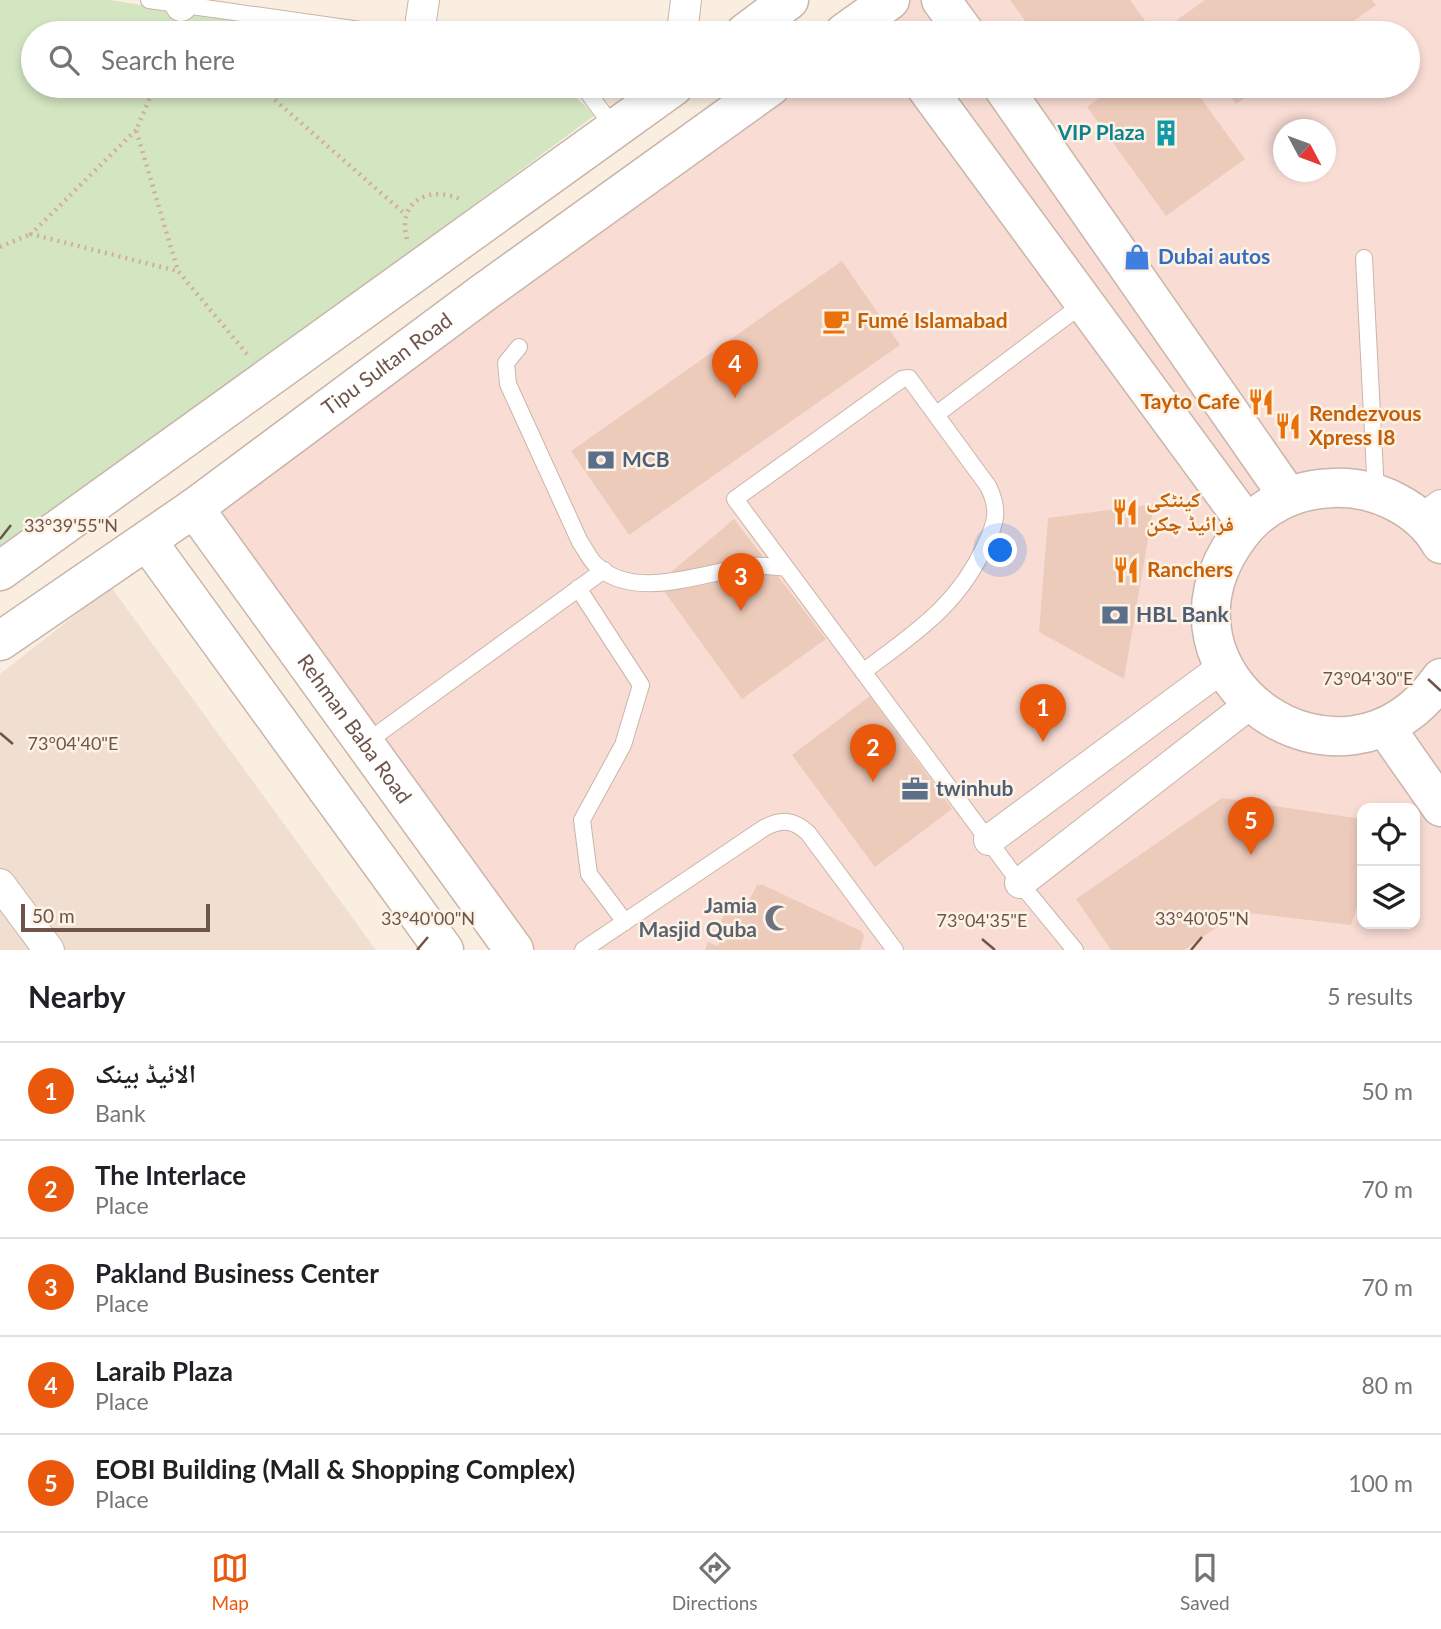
<!DOCTYPE html>
<html lang="en">
<head>
<meta charset="utf-8">
<style>
  :root { --surface:#fff; --page:#f6f6f6; --text:#202124; --muted:#757577; --line:#e0e0e0; --accent:#ea580c }
  body { margin:0; font-family:Lato,"Noto Naskh Arabic",sans-serif; background:var(--page); color:var(--text) }
  .controls { position:absolute; right:21px; bottom:21px; display:grid; overflow:hidden; border-radius:14px; box-shadow:0 4px 10px #0003 }
  .controls button { width:63px; height:63px; display:grid; place-items:center; padding:0; border:0; border-bottom:2px solid var(--line); background:var(--surface); color:var(--text); font:35px sans-serif }
  .compass { position:absolute; left:1273px; top:119px; width:63px; height:63px; border-radius:50%; background:var(--surface); box-shadow:0 4px 10px #0003; rotate:131deg }
  .scale { position:absolute; left:21px; bottom:18px; width:189px; box-sizing:border-box; padding-left:7px; border:4px solid #6e544a; border-top:0; font-size:19px; line-height:24px; white-space:nowrap; color:#6e544a; -webkit-text-stroke:5px #fdf2e6; paint-order:stroke }
  .you { position:absolute; left:1001px; top:551px; width:24px; height:24px; margin:-18px; border:5px solid #fff; border-radius:50%; background:#1a73e8; box-shadow:0 0 0 10px #1a73e833 }
  .badge { display:grid; place-items:center; width:46px; height:46px; border-radius:50%; background:var(--accent); color:#fff; font-size:23px; font-weight:700 }
  .pin { position:absolute; translate:-50% -58px; filter:drop-shadow(0 2px 4px #0008) }
  .pin::after { content:''; position:absolute; top:37px; width:24px; height:21px; background:inherit; clip-path:polygon(0 0,100% 0,50% 100%) }
  .list { margin:0; padding:0; list-style:none }
  h2 { display:flex; justify-content:space-between; align-items:center; height:91px; margin:0; padding:0 28px; font-size:30px }
  h2 small { font-size:23px; font-weight:400; color:var(--muted) }
  .list li { display:grid; grid-template-columns:46px 1fr auto; gap:21px; align-items:center; box-sizing:border-box; height:98px; padding:0 28px; border-top:2px solid var(--line) }
  .list b { display:block; font-size:26px; white-space:nowrap }
  .list p { margin:0; font-size:23px; white-space:nowrap; color:var(--muted) }
  .list em { font-size:23px; font-style:normal; color:var(--muted) }
  .icon { flex:none; width:38px; height:38px; fill:none; stroke:currentColor; stroke-width:2; stroke-linecap:round; stroke-linejoin:round }
  .map { position:relative; flex:none; width:1441px; height:950px; overflow:hidden }
  .search { position:absolute; background:var(--surface); box-shadow:0 4px 10px #0003; left:21px; right:21px; top:21px; height:77px; display:flex; align-items:center; gap:18px; box-sizing:border-box; padding:0 24px; border-radius:38px; color:var(--muted); font-size:26px }
  .sheet { height:581px; background:var(--surface) }
  nav { display:flex; justify-content:space-around; align-items:center; box-sizing:border-box; height:98px; border-top:2px solid var(--line); background:var(--surface); font-size:19px; color:var(--muted) }
  nav a { display:grid; justify-items:center; gap:4px }
  nav .on { color:var(--accent) }
  .map>svg:first-child { display:block }
  .residential { fill:#f0dfd0 }
  .commercial { fill:#f9ddd5; fill-rule:evenodd }
  .green { fill:#d3e5c1 }
  .building { fill:#edcbbb }
  .lines { fill:none; stroke-linecap:round; stroke-linejoin:round }
  .service-casing { stroke:#c9b5a9; stroke-width:18 }
  .minor-casing { stroke:#c9b5a9; stroke-width:32 }
  .tertiary-casing { stroke:#c9b5a9; stroke-width:41 }
  .path { stroke:#d1ae9f; stroke-width:4.5; stroke-dasharray:2 5; stroke-linecap:butt }
  .service { stroke:#fff; stroke-width:16 }
  .minor { stroke:#fff; stroke-width:30 }
  .tertiary { stroke:#fff; stroke-width:38 }
  .ticks { fill:none; stroke:#6e544a; stroke-width:2.5 }
  .labels { text-anchor:middle; stroke-width:5; stroke-linejoin:round; paint-order:stroke }
  .culture-label { font-size:21px; font-weight:bold; fill:#0d838f; stroke:#fdf2e6; text-anchor:end }
  .shop-label { font-size:21px; font-weight:bold; fill:#366cbe; stroke:#fdf2e6; text-anchor:start }
  .food-label { font-size:21px; font-weight:bold; fill:#c56008; stroke:#fdf2e6; text-anchor:start }
  .street-label { font-size:21px; fill:#6e544a; stroke:#fdf2e6 }
  .service-label { font-size:21px; font-weight:bold; fill:#4e5e75; stroke:#fdf2e6; text-anchor:start }
  .worship-label { font-size:21px; font-weight:bold; fill:#5b616d; stroke:#fdf2e6; text-anchor:end }
  .ticks-label { font-size:18px; text-anchor:middle; fill:#6e544a; stroke:#fdf2e6; stroke-width:5; stroke-linejoin:round; paint-order:stroke }
</style>
</head>
<body>
<div class="map">
<svg width="1441" height="950" viewBox="0 0 1441 950">
  <rect width="100%" height="100%" fill="#faeee1"/>
  <path class="residential" d="M111 587 376 950H0V674Z"/>
  <path class="commercial" d="M890 0H1441V950H512L194 508 771 86H1408V33H844ZM1284 130H1326V172H1284ZM1362 808H1415V924H1362Z"/>
  <path class="green" d="M0 0H110L308 33H33V86H563L595 115 0 556Z"/>
  <path class="building" d="M1010 0H1130L1154 33H1034Z
    M1205 0H1372L1376 5 1337 33H1187L1177 20Z
    M1072 86H1095L1080 97Z
    M1115 86H1192L1245 159 1166 216 1087 107Z
    M1223 86H1262L1236 104Z
    M842 261 900 345 629 535 571 451Z
    M1154 504 1124 679 1039 632 1048 518Z
    M734 519 826 639 742 699 658 583Z
    M870 696 952 809 875 867 792 755Z
    M1222 798 1362 819V891L1351 925 1239 912 1184 950H1111L1076 899Z
    M757 885H763L861 931 864 936 860 950H705L708 942 718 946 724 931 718 928 730 901 745 908Z"/>
  <g class="lines">
    <g class="service-casing">
      <path id="service" d="M149 0 381 33
        M583 86 615 129
        M1364 258 1376 493
        M519 347 506 363 508 384 580 542C585 549 589 558 595 564 635 604 707 570 753 566 763 565 775 567 786 568
        M937 414 1084 303
        M578 588 641 685 623 745 582 820 589 874 625 922
        M863 672C914 633 957 607 985 546 996 523 1000 510 988 486L909 378 902 379 735 499 1020 883 1075 950
        M364 744 604 570
        M583 950 764 828C781 819 793 819 808 833L895 950"/>
    </g>
    <g class="minor-casing">
      <path id="minor" d="M181 6 182 0
        M419 33 424 0
        M682 33 686 0
        M1421 520 1441 505
        M989 840 1223 667
        M1020 883 1250 704
        M0 884 49 950"/>
    </g>
    <g class="tertiary-casing">
      <g id="tertiary">
        <path d="M941 0 965 33"/>
        <path d="M745 33 789 0"/>
        <path d="M844 33 890 0"/>
        <path d="M925 86 1247 524"/>
        <path d="M1002 86 1288 496"/>
        <path id="s1" d="M194 508 514 950"/>
        <path d="M147 541 444 950"/>
        <path d="M1441 544C1420 507 1374 486 1333 488 1295 489 1260 506 1238 537 1137 675 1342 820 1441 678"/>
        <path d="M0 571 674 86"/>
        <path id="s2" d="M0 641 194 508 483 293 771 86"/>
        <path d="M1385 727 1441 807"/>
      </g>
    </g>
    <path class="path" d="M155 86 136 130 178 271 247 354
      M259 86 405 214
      M136 130 31 234 177 271
      M407 239C396 200 431 185 462 200
      M0 247 31 234"/>
    <use href="#service" class="service"/>
    <use href="#minor" class="minor"/>
    <use href="#tertiary" class="tertiary"/>
  </g>
  <path class="ticks" d="M0 539 11 525M1428 679 1441 691M0 733 13 744M982 939 995 950M417 950 428 937M1191 950 1202 937"/>
  <defs>
    <g id="building-bare" transform="scale(2.1)"><path d="M-4-6H4V6H1V3H-1V6H-4ZM-2.5-4.3h1.7v1.8h-1.7ZM.8-4.3h1.7v1.8H.8ZM-2.5-1h1.7V.8h-1.7ZM.8-1h1.7V.8H.8Z" fill="#0f9aa8" stroke="#fdf2e6" stroke-width="2.5" paint-order="stroke"/></g>
    <g id="shop-bare" transform="scale(2.1)"><path d="M-5-2.5h2.3a2.7 3.5 0 0 1 5.4 0H5L5.5 6h-11ZM-1.5-2.5h3a1.5 2.3 0 0 0-3 0Z" fill="#3f7fe0" stroke="#fdf2e6" stroke-width="2.5" paint-order="stroke"/></g>
    <g id="cafe-bare" transform="scale(2.1)"><path d="M-5.5-4.5H6V0H3Q3 3.5 0 3.5H-2.5Q-5.5 3.5-5.5 0ZM3-3.2v2h1.7v-2ZM-6 4.5H4V6H-6Z" fill="#e8710a" stroke="#fdf2e6" stroke-width="2.5" paint-order="stroke"/></g>
    <g id="restaurant-bare" transform="scale(2.1)"><path d="M-5-6h1v4h1v-4h1v4h1v-4h1v5L-1.5 .5V6h-2V.5L-5-1ZM5-6V6H3V1.5H1.5Q1.5-4 5-6Z" fill="#e8710a" stroke="#fdf2e6" stroke-width="2.5" paint-order="stroke"/></g>
    <g id="bank-bare" transform="scale(2.1)"><path d="M-6-4H6V4H-6ZM0-2.3a2.3 2.3 0 1 0 0 4.6a2.3 2.3 0 1 0 0-4.6Z" fill="#5c6f8a" stroke="#fdf2e6" stroke-width="2.5" paint-order="stroke"/></g>
    <g id="office-bare" transform="scale(2.1)"><path d="M-6-3h4V-5.5h4V-3h4V5H-6ZM-1-4.5V-3h2v-1.5ZM-6 0V1H6V0Z" fill="#5c6f8a" stroke="#fdf2e6" stroke-width="2.5" paint-order="stroke"/></g>
    <g id="mosque-bare" transform="scale(2.1)"><path d="M3.5-4.9A6 6 0 1 0 3.5 4.9A5 5 0 1 1 3.5-4.9Z" fill="#6b7280" stroke="#fdf2e6" stroke-width="2.5" paint-order="stroke"/></g>
  </defs>
  <g fill-rule="evenodd">
    <use href="#building-bare" x="1166" y="133"/>
    <use href="#shop-bare" x="1137" y="257"/>
    <use href="#cafe-bare" x="836" y="321"/>
    <use href="#restaurant-bare" x="1261" y="402"/>
    <use href="#restaurant-bare" x="1288" y="426"/>
    <use href="#bank-bare" x="601" y="460"/>
    <use href="#restaurant-bare" x="1125" y="512"/>
    <use href="#restaurant-bare" x="1126" y="570"/>
    <use href="#bank-bare" x="1115" y="615"/>
    <use href="#office-bare" x="915" y="789"/>
    <use href="#mosque-bare" x="778" y="918"/>
  </g>
  <g class="labels">
    <g class="culture-label">
      <text x="1145" y="140">VIP Plaza</text>
    </g>
    <g class="shop-label">
      <text x="1158" y="264">Dubai autos</text>
    </g>
    <g class="food-label">
      <text x="857" y="328">Fumé Islamabad</text>
      <text x="1240" y="409" text-anchor="end">Tayto Cafe</text>
      <text x="1309" y="421">Rendezvous<tspan x="1309" dy="24">Xpress I8</tspan></text>
      <text x="1146" y="507">کینٹکی<tspan x="1146" dy="24">فرائیڈ چکن</tspan></text>
      <text x="1147" y="577">Ranchers</text>
    </g>
    <g class="street-label">
      <text dy="7" stroke="none"><textPath href="#s2" startOffset="476">Tipu Sultan Road</textPath></text>
      <text dy="7" stroke="none"><textPath href="#s1" startOffset="273">Rehman Baba Road</textPath></text>
    </g>
    <g class="service-label">
      <text x="622" y="467">MCB</text>
      <text x="1136" y="622">HBL Bank</text>
      <text x="936" y="796">twinhub</text>
    </g>
    <g class="worship-label">
      <text x="757" y="913">Jamia<tspan x="757" dy="24">Masjid Quba</tspan></text>
    </g>
  </g>
  <g class="ticks-label">
    <text x="71" y="532">33°39'55"N</text>
    <text x="1368" y="685">73°04'30"E</text>
    <text x="73" y="750">73°04'40"E</text>
    <text x="428" y="925">33°40'00"N</text>
    <text x="1202" y="925">33°40'05"N</text>
    <text x="982" y="927">73°04'35"E</text>
  </g>
</svg>
<div class="controls">
<button><svg class="icon" aria-label="locate" viewBox="0 0 24 24"><circle cx="12" cy="12" r="6"/><path d="M12 2v4M12 18v4M2 12h4M18 12h4"/></svg></button>
<button><svg class="icon" aria-label="layers" viewBox="0 0 24 24"><path d="M12 4l9 5-9 5-9-5zM3 14l9 5 9-5"/></svg></button>
</div>
<svg class="compass" viewBox="-18 -18 36 36"><path d="M0-13l5 13h-10z" fill="#e53935"/><path d="M0 13l5-13h-10z" fill="#757577"/></svg>
<div class="scale">50 m</div>
<div class="you"></div>
<div class="pin badge" style="left:1043px;top:742px">1</div>
<div class="pin badge" style="left:873px;top:782px">2</div>
<div class="pin badge" style="left:741px;top:611px">3</div>
<div class="pin badge" style="left:735px;top:398px">4</div>
<div class="pin badge" style="left:1251px;top:855px">5</div>
<div class="search"><svg class="icon" aria-label="search" viewBox="0 0 24 24"><circle cx="10" cy="10" r="6"/><path d="M15 15l6 6"/></svg>Search here</div>
</div>
<section class="sheet">
<h2>Nearby<small>5 results</small></h2>
<ul class="list">
<li><span class="badge">1</span><div><b>الائیڈ بینک</b><p>Bank</p></div><em>50 m</em></li>
<li><span class="badge">2</span><div><b>The Interlace</b><p>Place</p></div><em>70 m</em></li>
<li><span class="badge">3</span><div><b>Pakland Business Center</b><p>Place</p></div><em>70 m</em></li>
<li><span class="badge">4</span><div><b>Laraib Plaza</b><p>Place</p></div><em>80 m</em></li>
<li><span class="badge">5</span><div><b>EOBI Building (Mall &amp; Shopping Complex)</b><p>Place</p></div><em>100 m</em></li>
</ul>
</section>
<nav>
<a class="on"><svg class="icon" aria-label="map" viewBox="0 0 24 24"><path d="M3 6l6-2 6 2 6-2v14l-6 2-6-2-6 2zM9 4v14M15 6v14"/></svg>Map</a>
<a><svg class="icon" aria-label="directions" viewBox="0 0 24 24"><path d="M12 3l9 9-9 9-9-9zM9 14v-3h6M13 9l2 2-2 2"/></svg>Directions</a>
<a><svg class="icon" aria-label="saved" viewBox="0 0 24 24"><path d="M7 4h10v16l-5-4-5 4z"/></svg>Saved</a>
</nav>
</body>
</html>
